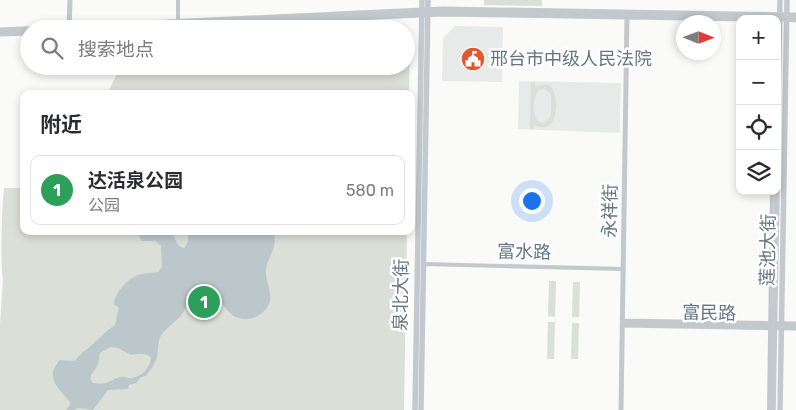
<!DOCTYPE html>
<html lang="zh">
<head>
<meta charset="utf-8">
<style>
  :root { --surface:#fff; --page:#f2f2f3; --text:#2b2b33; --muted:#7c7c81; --line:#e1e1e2; --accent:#b45309 }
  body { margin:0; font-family:Rubik,"Noto Sans SC",sans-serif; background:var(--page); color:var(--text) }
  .controls { position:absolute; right:15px; top:15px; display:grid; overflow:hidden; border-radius:10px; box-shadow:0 2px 8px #0003 }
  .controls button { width:45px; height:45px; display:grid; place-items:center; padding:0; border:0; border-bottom:1px solid var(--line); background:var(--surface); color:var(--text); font:25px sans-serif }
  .compass { position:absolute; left:676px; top:15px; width:45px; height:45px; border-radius:50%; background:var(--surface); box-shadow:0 2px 8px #0003; rotate:91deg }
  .you { position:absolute; left:531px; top:200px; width:18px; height:18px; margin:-12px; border:4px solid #fff; border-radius:50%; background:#1a73e8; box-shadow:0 0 0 8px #1a73e833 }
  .badge { display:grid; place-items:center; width:32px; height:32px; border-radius:50%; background:var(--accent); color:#fff; font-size:16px; font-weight:700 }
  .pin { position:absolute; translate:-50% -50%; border:2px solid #fff; box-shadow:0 1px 5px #0006 }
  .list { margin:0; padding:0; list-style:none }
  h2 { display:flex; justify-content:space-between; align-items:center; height:65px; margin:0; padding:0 20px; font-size:21px }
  h2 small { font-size:16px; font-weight:400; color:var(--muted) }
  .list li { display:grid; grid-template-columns:32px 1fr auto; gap:15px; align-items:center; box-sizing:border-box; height:70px; margin:0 10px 10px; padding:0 10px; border:1px solid var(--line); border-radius:10px }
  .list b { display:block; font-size:19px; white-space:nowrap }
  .list p { margin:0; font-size:16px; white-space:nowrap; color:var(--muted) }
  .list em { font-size:16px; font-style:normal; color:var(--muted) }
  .icon { flex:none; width:28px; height:28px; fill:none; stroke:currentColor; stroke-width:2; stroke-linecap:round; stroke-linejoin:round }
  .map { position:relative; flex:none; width:796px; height:410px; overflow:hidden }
  .search { position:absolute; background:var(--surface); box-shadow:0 2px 8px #0003; left:20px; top:20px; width:395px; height:55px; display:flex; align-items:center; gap:12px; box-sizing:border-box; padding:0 18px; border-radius:28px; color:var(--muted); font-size:19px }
  .panel { position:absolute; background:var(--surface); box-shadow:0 2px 8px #0003; left:20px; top:90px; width:395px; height:145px; border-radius:10px }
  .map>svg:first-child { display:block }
  .built { fill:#e8e9e9 }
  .green { fill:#dadfd7; fill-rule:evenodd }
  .water { fill:#bbc7cb; fill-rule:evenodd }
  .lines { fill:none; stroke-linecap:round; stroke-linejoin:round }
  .minor { stroke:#c3c8cc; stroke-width:4 }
  .tertiary { stroke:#c3c8cc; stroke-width:5 }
  .secondary { stroke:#c3c9ce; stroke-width:5.5 }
  .labels { text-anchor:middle; stroke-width:5; stroke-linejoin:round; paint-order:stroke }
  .poi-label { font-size:18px; fill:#657683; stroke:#fff; text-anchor:start }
  .street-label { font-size:18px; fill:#657683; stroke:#fff }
</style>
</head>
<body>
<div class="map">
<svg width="796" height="410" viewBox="0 0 796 410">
  <rect width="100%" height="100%" fill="#fafaf8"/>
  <path class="built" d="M455 26 503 27 502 82 442 81 443 38Z
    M519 81 621 83 620 133 518 129Z"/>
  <path class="green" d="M484 0H542V6L484 5Z
    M385 23 393 25 401 29H291Z
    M406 35 409 38 410 44 409 94H107L121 66H406Z
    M531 82H535V87C552 78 556 92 556 106 555 121 551 132 534 125V129H530ZM545 89 551 94V115L547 121 541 123C531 118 532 97 539 90Z
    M4 188H24V231H407L404 410H0V324L3 280C0 267 2 206 4 188Z
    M549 281H556L555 317 548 316Z
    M573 282H580L579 317H572Z
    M548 322H555L554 359H547Z
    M572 323H579L578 359H571Z"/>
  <path class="water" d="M138 231H173C174 238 177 247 184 248L188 242V231H273C279 250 267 255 266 271 265 281 272 291 270 301 265 318 243 325 230 313 222 306 208 276 193 288 187 292 188 302 185 309 180 320 169 325 162 334 157 341 159 348 157 356 156 363 150 370 146 376L141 377 136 383 129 385 128 389 108 390 93 410 79 408 74 410H66L70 405V402C58 388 44 377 60 360L75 361C82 351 86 351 93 344 101 337 107 330 115 325L119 307 114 305C114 293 127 280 138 275 144 273 152 273 158 272L162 267 161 245 158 244 156 241H141ZM110 347 118 348 131 355C138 354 146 352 151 358 150 368 142 376 132 378 128 379 125 376 120 377 109 380 108 386 93 383 87 375 94 373 97 366 99 362 99 357 100 353Z"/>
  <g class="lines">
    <path class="minor" d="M178 21V0
      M423 264 623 269
      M769 410 772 191"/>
    <path class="tertiary" d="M783 19 796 20
      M69 29 70 0
      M116 29 443 14 747 19
      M0 30 443 9 796 15
      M0 34 29 33
      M623 321 796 324
      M622 325 796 328
      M621 410 627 15"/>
    <path class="secondary" d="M777 151 780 0
      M415 410 422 0
      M421 410 428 0
      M773 410 777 191
      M780 410 787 0"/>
  </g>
  <defs>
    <g id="civic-disc" transform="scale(1.25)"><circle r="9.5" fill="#e4572e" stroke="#fff"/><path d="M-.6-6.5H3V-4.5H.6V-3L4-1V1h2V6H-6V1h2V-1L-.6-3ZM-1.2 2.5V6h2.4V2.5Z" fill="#fff"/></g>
  </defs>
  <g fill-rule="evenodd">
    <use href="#civic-disc" x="473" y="59"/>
  </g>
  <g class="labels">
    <g class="poi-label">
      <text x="490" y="65">邢台市中级人民法院</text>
    </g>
    <g class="street-label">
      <text transform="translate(610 211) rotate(-89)" y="6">永祥街</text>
      <text transform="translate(768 250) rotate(-89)" y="6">莲池大街</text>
      <text transform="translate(524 252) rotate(1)" y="6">富水路</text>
      <text transform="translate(401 295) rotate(-89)" y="6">泉北大街</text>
      <text transform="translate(709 313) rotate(1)" y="6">富民路</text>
    </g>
  </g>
</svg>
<div class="controls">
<button>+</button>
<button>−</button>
<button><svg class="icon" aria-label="locate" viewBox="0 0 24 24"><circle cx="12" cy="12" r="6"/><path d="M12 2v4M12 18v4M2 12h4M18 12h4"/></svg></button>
<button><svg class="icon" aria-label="layers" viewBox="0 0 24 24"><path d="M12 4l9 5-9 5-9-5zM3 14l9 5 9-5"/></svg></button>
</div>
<svg class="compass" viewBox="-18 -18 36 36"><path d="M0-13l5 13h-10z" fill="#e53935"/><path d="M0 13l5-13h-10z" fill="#7c7c81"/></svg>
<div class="you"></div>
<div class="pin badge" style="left:204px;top:302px;background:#2e9e5b">1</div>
<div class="search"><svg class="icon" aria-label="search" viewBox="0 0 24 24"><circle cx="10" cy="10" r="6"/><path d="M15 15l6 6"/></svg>搜索地点</div>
<section class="panel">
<h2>附近<small></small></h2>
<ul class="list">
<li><span class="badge" style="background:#2e9e5b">1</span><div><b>达活泉公园</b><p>公园</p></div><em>580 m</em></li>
</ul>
</section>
</div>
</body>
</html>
